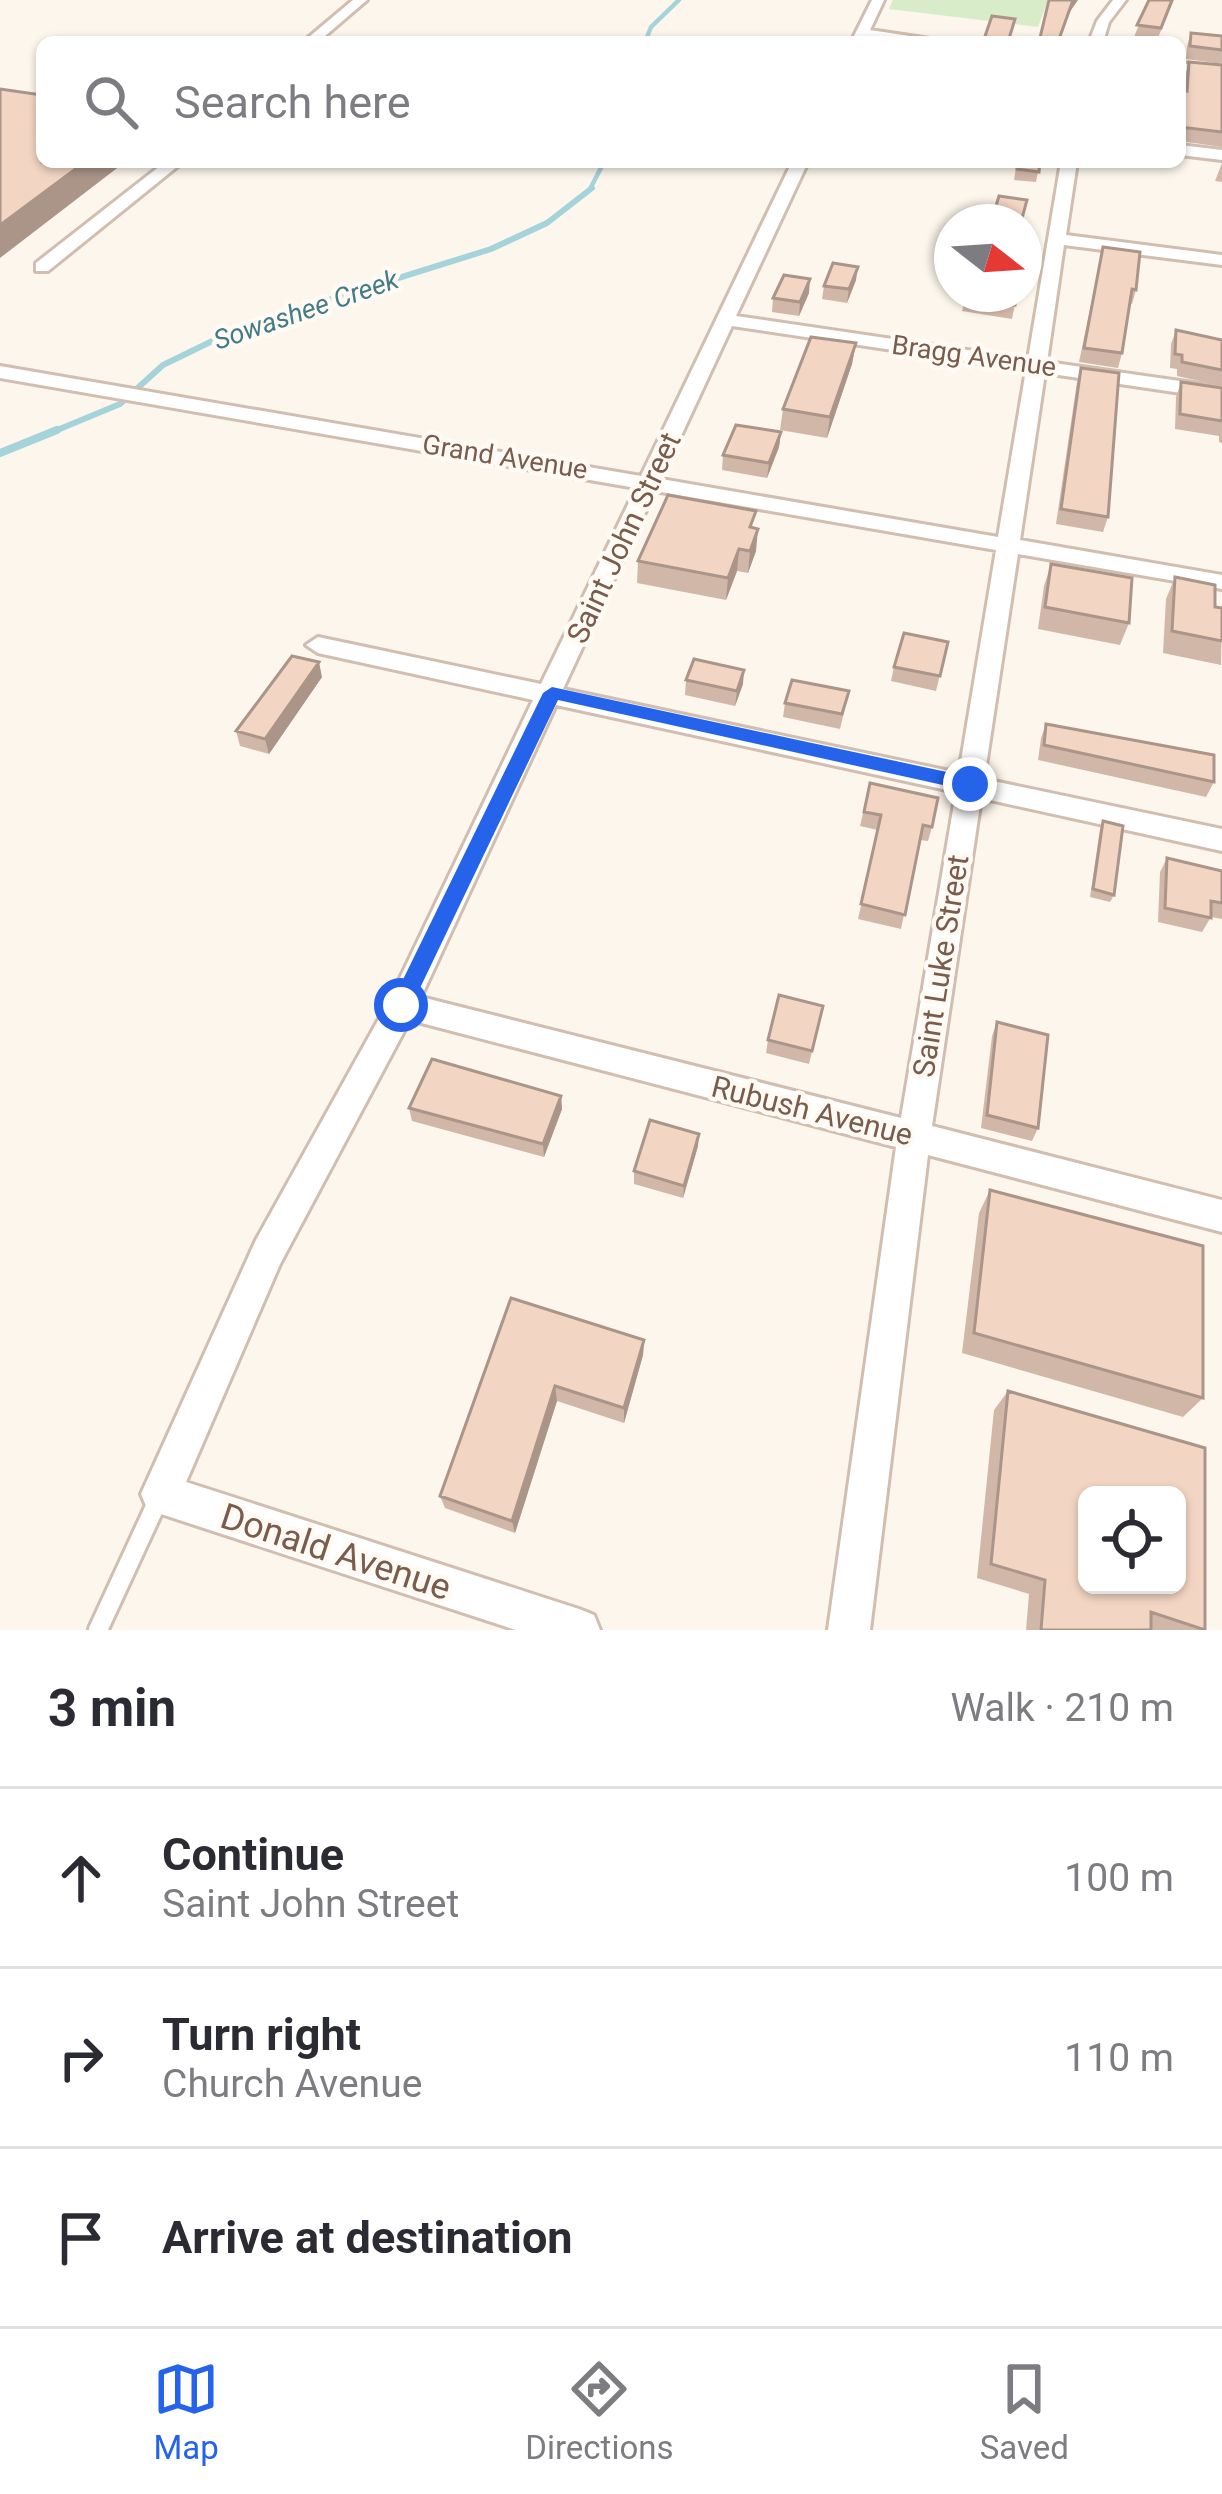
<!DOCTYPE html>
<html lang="en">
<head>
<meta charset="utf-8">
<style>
  :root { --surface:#fff; --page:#f7f7f7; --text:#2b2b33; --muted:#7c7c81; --line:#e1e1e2; --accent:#2563eb }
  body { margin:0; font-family:Roboto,sans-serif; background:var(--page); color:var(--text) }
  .controls { position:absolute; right:36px; bottom:36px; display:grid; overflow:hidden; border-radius:18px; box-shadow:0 3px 9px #0004 }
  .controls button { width:108px; height:108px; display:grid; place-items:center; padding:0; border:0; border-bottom:3px solid var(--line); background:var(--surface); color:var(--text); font:60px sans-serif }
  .compass { position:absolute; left:934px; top:204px; width:108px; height:108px; border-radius:50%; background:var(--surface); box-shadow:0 3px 9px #0004; rotate:107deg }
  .stop { position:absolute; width:36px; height:36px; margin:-27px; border:9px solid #2563eb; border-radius:50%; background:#fff }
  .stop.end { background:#2563eb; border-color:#fff; box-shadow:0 3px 12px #0008 }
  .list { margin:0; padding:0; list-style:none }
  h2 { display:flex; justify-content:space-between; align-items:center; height:156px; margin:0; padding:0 48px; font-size:51px }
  h2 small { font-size:39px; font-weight:400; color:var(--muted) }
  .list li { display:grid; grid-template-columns:78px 1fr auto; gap:36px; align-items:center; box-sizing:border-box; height:180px; padding:0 48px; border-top:3px solid var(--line) }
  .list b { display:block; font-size:45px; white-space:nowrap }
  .list p { margin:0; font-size:39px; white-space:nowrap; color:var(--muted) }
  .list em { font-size:39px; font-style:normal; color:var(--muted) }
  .icon { flex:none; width:66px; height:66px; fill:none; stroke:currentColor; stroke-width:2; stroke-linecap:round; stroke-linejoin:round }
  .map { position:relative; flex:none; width:1222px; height:1630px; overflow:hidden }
  .search { position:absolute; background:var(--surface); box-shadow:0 3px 9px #0004; left:36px; right:36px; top:36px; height:132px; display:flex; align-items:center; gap:30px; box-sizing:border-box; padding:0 42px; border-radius:18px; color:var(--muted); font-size:45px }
  .sheet { height:696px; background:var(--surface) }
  nav { display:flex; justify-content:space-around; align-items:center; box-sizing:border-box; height:168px; border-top:3px solid var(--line); background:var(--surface); font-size:33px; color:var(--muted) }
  nav a { display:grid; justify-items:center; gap:6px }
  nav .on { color:var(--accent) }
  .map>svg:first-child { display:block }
  .green { fill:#d8ecc9 }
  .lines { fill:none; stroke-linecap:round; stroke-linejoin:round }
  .stream-far2 { stroke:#a5d3da; stroke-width:4.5 }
  .stream-far1 { stroke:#a5d3da; stroke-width:6 }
  .stream { stroke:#a5d3da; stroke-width:8 }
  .service-casing { stroke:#d1beb0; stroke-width:24 }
  .minor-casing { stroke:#d1beb0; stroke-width:6 }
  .service { stroke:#fff; stroke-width:18 }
  .minor { fill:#fff; fill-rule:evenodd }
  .wall { fill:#d1b7a8 }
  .shaded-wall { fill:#aa9588 }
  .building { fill:#f3d5c3; stroke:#aa9588; stroke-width:3; fill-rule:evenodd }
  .route { fill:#2563eb }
  .labels { text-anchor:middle; stroke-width:9; stroke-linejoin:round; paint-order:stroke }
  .far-water-label { font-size:27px; font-style:italic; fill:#437c86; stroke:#fffaf3 }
  .far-street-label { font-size:27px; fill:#7a5c4d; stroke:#fffaf3 }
  .street-label { font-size:30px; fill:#7a5c4d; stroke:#fffaf3 }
  .near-street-label { font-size:36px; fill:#7a5c4d; stroke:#fffaf3 }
</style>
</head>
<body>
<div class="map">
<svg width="1222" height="1630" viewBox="0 0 1222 1630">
  <rect width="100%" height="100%" fill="#fdf6ec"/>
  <path class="green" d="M893 0H1048L1038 27 889 9Z"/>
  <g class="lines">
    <path class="stream-far2" d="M645 42 651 27 679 0
      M589 191 604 162"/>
    <path class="stream-far1" d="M50 433 120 404 163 365 239 328 491 249 547 223 592 188"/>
    <path class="stream" d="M0 453 57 430"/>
    <g class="service-casing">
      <path id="service" d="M98 1630 159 1498"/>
    </g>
    <g class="minor-casing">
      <path id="minor" d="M353 0H367L318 42H303Z
        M872 0H884L870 30 950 42 867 37 865 42H851Z
        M1113 0H1126L1109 22 1103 42H1089L1097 21Z
        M1180 63 1222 68V76L1180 71Z
        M1180 145 1222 150V160L1180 155Z
        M165 162H183L48 271H36V263Z
        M792 162H808L736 316 1028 359 1061 162H1077L1066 235 1222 255V265L1064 245 1047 362 1222 387V399L1045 373 1020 540 1222 575V589L1018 554 984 779 1222 829V851L981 798 932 1126 1222 1200V1232L928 1155 870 1630H828L896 1147 410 1020 280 1264 186 1482 579 1609 594 1615 600 1630H516L161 1514 147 1508 141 1494 256 1240 391 997 533 700 318 653 306 645 318 637 541 684 636 488 0 378V366L641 476ZM732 326 1026 370 998 537 661 479ZM655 491 996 550 959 773 563 689ZM556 705 956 792 901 1118 421 997Z"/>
    </g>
    <use href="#service" class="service"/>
    <use href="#minor" class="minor"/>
  </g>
  <path class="wall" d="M1149 0H1174L1157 40 1134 37Z
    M1191 33 1222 36V64L1186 59 1187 46Z
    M1189 62 1222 65V147L1180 141V90L1184 91 1185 76Z
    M1017 162H1040L1036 182 1014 180Z
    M1222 163V182L1215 181Z
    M1103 247 1136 290 1132 304 1130 303 1122 353 1118 368 1079 362Z
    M856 280 847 303 822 299 824 286Z
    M809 293 799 316 772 312 773 298Z
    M966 294H1017L1012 319 962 311Z
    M1176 330 1222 340V386L1177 376V369L1170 368 1171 344Z
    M856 343 852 364 827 438 780 430 783 409Z
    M1081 368 1108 517 1103 532 1056 524 1077 382Z
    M1181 382 1222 388V443L1219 442V436L1175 429 1176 397Z
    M781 432 779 447 767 478 722 470 723 455Z
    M754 528 756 551 748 573 737 571 726 600 637 583 638 561Z
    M1051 564 1129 623 1120 645 1038 629 1044 586Z
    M1175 577 1215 607 1222 608 1221 665 1163 653 1166 599Z
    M948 642 936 691 891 681 894 667Z
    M322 677 269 754 240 746 236 731Z
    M686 680 743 684 735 706 685 695Z
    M849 691 840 729 783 717 785 703Z
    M1046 724 1214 782 1206 797 1038 760 1041 738Z
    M870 783 932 827 928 841 920 840 901 929 858 919 878 830 860 826Z
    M1103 821 1114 895 1110 902 1090 897 1100 829Z
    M1167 858 1222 871V919L1211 917 1202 932 1158 922 1160 872Z
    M823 1006 809 1064 766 1053 768 1040Z
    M997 1022 1038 1128 1032 1141 981 1128 992 1036Z
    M561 1096 562 1109 544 1157 412 1121 409 1108Z
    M698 1146 683 1198 634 1184V1171Z
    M990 1190 1203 1398 1183 1417 962 1353 979 1213Z
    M511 1298 644 1340 643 1355 624 1423 557 1401 515 1533 445 1508 440 1496Z
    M1008 1391 1205 1630H1026L1029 1594 977 1578 994 1410Z"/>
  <path class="shaded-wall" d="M1073 0H1078L1069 13 1058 42Z
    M85 162H125L0 258V225Z
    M858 267 856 280 847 303 849 289Z
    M810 279 809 293 799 316 800 302Z
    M856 343 852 364 827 438 830 417Z
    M781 432 779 447 767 478 769 463Z
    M758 529 756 551 748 573 750 551Z
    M739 549 737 571 726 600 728 578Z
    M319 662 322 677 269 754 265 739Z
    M744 670 743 684 735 706 737 691Z
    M561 1096 562 1109 544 1157 543 1144Z
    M699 1134 698 1146 683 1198 684 1186Z
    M644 1340 643 1355 624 1423V1408Z
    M555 1386 557 1401 515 1533 512 1521Z"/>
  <path class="building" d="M1049 0H1073L1058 42H1039Z
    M1149 0H1172L1161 28 1137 25Z
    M992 16 1015 19 1008 42H983Z
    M1191 33 1222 36V50L1190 46Z
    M1189 62 1222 65V132L1180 127V90L1187 91Z
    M0 89 42 95V162H85L0 225Z
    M1018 162H1040L1039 172 1017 169Z
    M999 196 1027 200 1021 222H991Z
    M1103 247 1140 252 1136 290 1132 289 1122 353 1084 348Z
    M833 263 858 267 849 289 824 286Z
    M784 275 810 279 800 302 773 298Z
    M966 294H1017L1015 305 965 297Z
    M1176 330 1222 340V370L1182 362V355L1175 354Z
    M811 337 856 343 830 417 783 409Z
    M1081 368 1119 373 1108 517 1061 509Z
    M1181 382 1222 388V421L1180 414Z
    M736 425 781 432 769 463 723 455Z
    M668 495 756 511 750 527 758 529 750 551 739 549 728 578 638 561Z
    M1051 564 1132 578 1129 623 1045 607Z
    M1175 577 1215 585V607L1222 608V641L1172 631Z
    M904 633 948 642 940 676 894 667Z
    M292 656 319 662 265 739 236 731Z
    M694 659 744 670 737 691 686 680Z
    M792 680 849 691 842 714 785 703Z
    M1046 724 1214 755V782L1044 745Z
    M870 783 938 798 932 827 923 825 905 915 861 904 881 815 864 812Z
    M1103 821 1123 826 1114 895 1093 889Z
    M1167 858 1222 871V903L1211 901V918L1165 908Z
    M779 995 823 1006 812 1051 768 1040Z
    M997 1022 1048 1035 1038 1128 987 1115Z
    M432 1059 561 1096 543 1144 409 1108Z
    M650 1120 699 1134 684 1186 634 1171Z
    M990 1190 1203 1246V1398L974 1333Z
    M511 1298 644 1340 624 1408 555 1386 512 1521 440 1496Z
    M1008 1391 1205 1448V1630L1151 1612V1630H1041L1045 1580 991 1564ZM1087 1495H1177V1585H1087Z"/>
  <path class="route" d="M552 687 970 777 979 784 970 791 558 700 409 1011H394V998L543 693Z"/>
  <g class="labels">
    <g class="far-water-label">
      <text transform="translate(306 310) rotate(-19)" y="9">Sowashee Creek</text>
    </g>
    <g class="far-street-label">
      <text transform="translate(974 356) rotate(8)" y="9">Bragg Avenue</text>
      <text transform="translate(505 457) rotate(9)" y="9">Grand Avenue</text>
    </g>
    <g class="street-label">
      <text transform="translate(624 538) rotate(-65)" y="10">Saint John Street</text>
      <text transform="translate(941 966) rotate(-81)" y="10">Saint Luke Street</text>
      <text transform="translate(812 1111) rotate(14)" y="10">Rubush Avenue</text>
    </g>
    <g class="near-street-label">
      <text transform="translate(336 1551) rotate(18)" y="13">Donald Avenue</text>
    </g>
  </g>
</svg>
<div class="controls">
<button><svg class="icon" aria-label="locate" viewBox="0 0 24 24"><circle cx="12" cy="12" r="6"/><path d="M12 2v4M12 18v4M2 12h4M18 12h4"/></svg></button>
</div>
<svg class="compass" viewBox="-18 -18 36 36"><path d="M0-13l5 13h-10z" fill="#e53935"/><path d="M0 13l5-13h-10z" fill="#7c7c81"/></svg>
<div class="stop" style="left:401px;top:1005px"></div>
<div class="stop end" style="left:970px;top:784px"></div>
<div class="search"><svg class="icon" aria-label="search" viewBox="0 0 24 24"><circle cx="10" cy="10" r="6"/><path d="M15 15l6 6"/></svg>Search here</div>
</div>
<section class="sheet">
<h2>3 min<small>Walk · 210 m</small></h2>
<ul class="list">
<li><svg class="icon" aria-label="ahead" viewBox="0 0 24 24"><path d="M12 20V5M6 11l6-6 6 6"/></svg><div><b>Continue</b><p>Saint John Street</p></div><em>100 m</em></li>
<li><svg class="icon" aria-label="right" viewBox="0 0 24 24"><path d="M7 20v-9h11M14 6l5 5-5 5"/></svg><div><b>Turn right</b><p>Church Avenue</p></div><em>110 m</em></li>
<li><svg class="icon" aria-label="arrive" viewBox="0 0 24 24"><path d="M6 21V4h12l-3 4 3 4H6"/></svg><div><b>Arrive at destination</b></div></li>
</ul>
</section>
<nav>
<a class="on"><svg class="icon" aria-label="map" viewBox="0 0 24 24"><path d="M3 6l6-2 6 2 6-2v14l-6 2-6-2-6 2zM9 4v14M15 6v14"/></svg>Map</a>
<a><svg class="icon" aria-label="directions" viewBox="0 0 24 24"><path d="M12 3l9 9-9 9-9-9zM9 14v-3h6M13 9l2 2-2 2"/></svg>Directions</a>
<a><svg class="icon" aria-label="saved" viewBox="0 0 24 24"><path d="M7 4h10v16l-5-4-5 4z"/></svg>Saved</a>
</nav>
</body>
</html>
